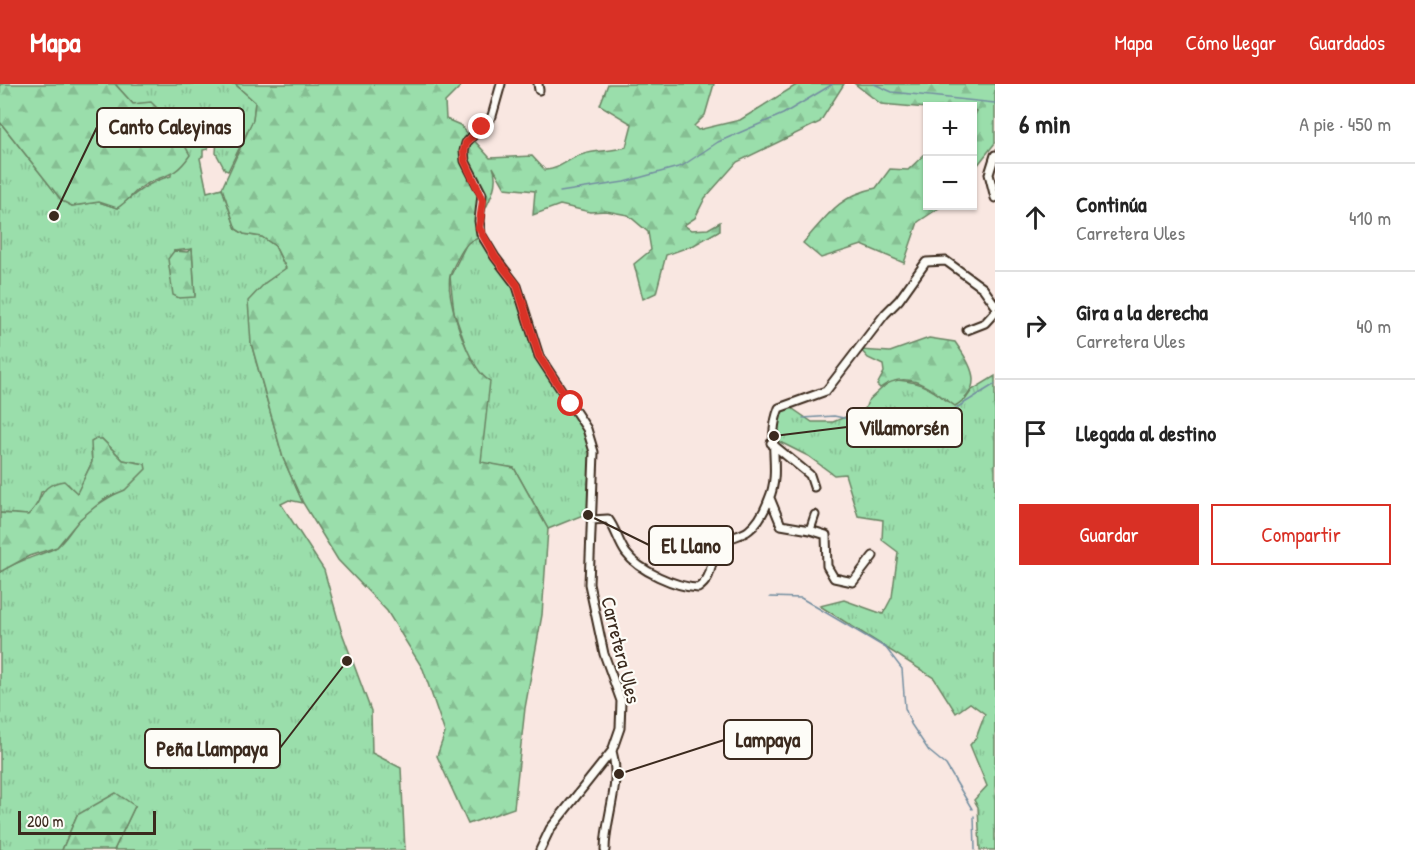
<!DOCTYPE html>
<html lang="es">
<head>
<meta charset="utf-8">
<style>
  :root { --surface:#fff; --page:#f6f6f6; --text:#222; --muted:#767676; --line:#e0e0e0; --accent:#d93025 }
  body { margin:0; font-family:"Patrick Hand",sans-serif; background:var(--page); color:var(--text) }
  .controls { position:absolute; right:18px; top:18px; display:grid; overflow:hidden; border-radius:0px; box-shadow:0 2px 4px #0004 }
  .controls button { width:54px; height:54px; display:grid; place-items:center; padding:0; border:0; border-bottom:2px solid var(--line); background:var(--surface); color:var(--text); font:30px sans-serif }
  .scale { position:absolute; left:18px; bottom:15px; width:138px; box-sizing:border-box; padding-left:6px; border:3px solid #3b2a1e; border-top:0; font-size:16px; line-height:21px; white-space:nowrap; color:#3b2a1e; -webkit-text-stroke:4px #fdfcf7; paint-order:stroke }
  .stop { position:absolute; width:18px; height:18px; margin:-14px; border:4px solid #d93025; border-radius:50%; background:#fff }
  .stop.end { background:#d93025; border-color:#fff; box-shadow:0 2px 6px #0008 }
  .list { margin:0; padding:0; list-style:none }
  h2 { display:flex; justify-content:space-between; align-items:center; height:78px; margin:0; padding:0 24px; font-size:26px }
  h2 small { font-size:20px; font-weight:400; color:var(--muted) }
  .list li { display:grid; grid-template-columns:39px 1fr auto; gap:18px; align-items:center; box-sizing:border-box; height:108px; padding:0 24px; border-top:2px solid var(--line) }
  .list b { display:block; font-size:22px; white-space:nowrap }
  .list p { margin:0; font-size:20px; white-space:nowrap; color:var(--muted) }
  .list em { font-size:20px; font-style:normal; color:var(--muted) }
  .actions { display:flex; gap:12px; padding:18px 24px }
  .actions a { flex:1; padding:14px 0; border:2px solid var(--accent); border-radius:0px; text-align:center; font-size:21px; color:var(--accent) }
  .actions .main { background:var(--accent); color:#fff }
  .icon { flex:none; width:33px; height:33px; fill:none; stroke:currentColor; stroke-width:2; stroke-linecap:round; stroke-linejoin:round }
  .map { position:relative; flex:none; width:995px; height:766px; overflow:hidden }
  header { display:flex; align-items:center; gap:36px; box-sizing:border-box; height:84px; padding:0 30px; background:var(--accent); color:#fff }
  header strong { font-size:28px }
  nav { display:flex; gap:33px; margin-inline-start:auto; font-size:21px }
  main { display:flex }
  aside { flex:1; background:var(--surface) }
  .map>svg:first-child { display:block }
  .grass { fill:url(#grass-tufts); stroke:#6a8464; stroke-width:1.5; fill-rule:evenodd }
  .forest { fill:url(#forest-firs); stroke:#6a8464; stroke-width:1.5 }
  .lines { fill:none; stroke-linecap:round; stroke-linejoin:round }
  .stream { stroke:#738ea0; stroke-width:1.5 }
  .minor-casing { stroke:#3b2a1e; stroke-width:11 }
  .minor { stroke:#fdfcf7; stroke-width:7 }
  .route { stroke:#d93025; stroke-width:8 }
  .labels { text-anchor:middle; stroke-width:4.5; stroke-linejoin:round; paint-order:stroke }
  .street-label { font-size:20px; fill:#3b2a1e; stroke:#fdfcf7 }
  .leader { fill:none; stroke:#3b2a1e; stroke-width:2 }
  .callout-dot { fill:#3b2a1e; stroke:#fdfcf7; stroke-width:2 }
  .callout { fill:#fdfcf7; stroke:#3b2a1e; stroke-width:2 }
  .callout-label { font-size:21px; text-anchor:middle; font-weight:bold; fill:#3b2a1e }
</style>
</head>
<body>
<header>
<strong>Mapa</strong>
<nav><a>Mapa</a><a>Cómo llegar</a><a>Guardados</a></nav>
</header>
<main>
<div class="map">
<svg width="995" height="766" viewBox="0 0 995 766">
  <defs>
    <pattern id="grass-tufts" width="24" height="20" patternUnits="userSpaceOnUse" patternTransform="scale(1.5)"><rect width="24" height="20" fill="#9adeab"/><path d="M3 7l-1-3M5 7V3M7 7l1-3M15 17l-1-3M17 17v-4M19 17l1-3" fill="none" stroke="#86bf93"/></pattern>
    <pattern id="forest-firs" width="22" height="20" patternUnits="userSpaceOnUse" patternTransform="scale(1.5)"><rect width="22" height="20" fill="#9adeab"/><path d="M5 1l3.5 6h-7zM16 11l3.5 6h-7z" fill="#86bf93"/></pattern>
  </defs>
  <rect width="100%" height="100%" fill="#f9e7e1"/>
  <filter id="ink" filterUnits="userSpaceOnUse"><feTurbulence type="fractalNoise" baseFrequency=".0167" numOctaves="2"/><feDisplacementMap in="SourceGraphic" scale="12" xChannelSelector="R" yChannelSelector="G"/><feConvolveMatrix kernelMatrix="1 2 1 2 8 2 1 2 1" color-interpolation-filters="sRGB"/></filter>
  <g filter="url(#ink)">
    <path class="grass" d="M115 0H235L255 18 253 36 228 87 225 86 216 69 217 54 209 53 208 65 203 66V72L200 74 207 108 222 104 236 145 244 150 262 153 275 162 286 185 265 199 251 259 283 374 303 419 289 416 281 420 324 486 341 546 371 627 372 669 401 684 405 766H114L135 722 77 731 62 766H0V488C17 476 37 473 55 464 65 458 71 445 79 436 102 411 126 413 145 380L123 376 102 355 91 366 92 378 77 410 68 400 41 408 37 423 28 431 0 429V38L62 117 72 122 99 118 117 124C136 109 148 98 171 92L172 39 151 19 133 20ZM192 165 195 212 174 167Z
      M480 153 491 174 513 199 534 267 585 345 592 372 588 429 548 445 514 384 481 379 482 294 471 277 454 228 450 193 467 159Z
      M995 292V766H980L978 723 974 716 987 702 970 661 976 654 985 630 970 619 956 629 934 594 820 522 844 516 883 530 892 513 898 468 882 456 883 436 858 432 845 390 834 391 808 372 774 355 783 324 790 323 812 338H833L865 325 868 317 891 296C914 296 929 302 947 317L965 316 972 306Z"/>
    <path class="forest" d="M0 0H115L133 20 151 18 172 39 190 71C171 99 160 88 139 105 131 111 126 119 117 124L99 118 72 122 62 117 0 38Z
      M235 0H463L445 18 446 35 460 41 490 74 532 72 545 86C562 85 569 73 584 70 597 66 610 68 626 63L632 40 600 21 608 0H714L705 31 694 42 698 46 740 36 798 0H844L820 38 737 78 705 114 695 134 684 141 691 146 708 145 720 138V146L694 161 666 171 656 209 643 215 634 180 651 166 648 148 628 131 606 127 590 128 560 121 533 131 535 107 505 104 493 83C501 102 485 124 477 141L480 153C477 155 470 157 468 159 462 165 452 184 450 192 445 214 470 288 490 297L481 378 514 384 548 445 542 531 525 624 514 724 468 740 437 672 445 649 423 585 387 527 338 476 303 419 283 374 251 259 248 217 265 199 286 184 275 162 262 153 244 150 236 145 222 104 253 36 255 18Z
      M855 0H995V59L973 87V34L977 27 973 26 972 22 927 24 881 20Z
      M927 68 928 122H942L918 138 904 179 862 161 821 174 803 159C827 132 838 112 876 104L890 85 908 86Z
      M192 165 195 213 179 214 173 211 168 175 174 167 187 168Z
      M929 254 955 258C971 281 986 303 955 322 932 306 909 283 880 304L877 301 884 288 883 281 868 274 861 266 890 268Z
      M96 355H102L123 376 145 380 146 385 125 406 106 414 80 435 57 463 29 472 0 488V429L28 431C45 416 37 401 64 397L77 409 92 378 91 358Z
      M116 709 135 722 114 766H62L77 731Z"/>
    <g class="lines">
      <path class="stream" d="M874 0 892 8 995 19
        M560 108 624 98 682 82 718 58 783 30 833 0
        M803 334 834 332 916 349 995 300
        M770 513 801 514 886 564 902 585 905 624 911 640 929 667 946 681 972 725
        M974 732 975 766"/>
      <g class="minor-casing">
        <path id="minor" d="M501 0 492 32 466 59 464 67 465 77 482 110 479 137 481 150 495 173 517 202 539 272 587 345 594 368 589 500 604 570 621 617 620 644 612 667 550 745 540 766
          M538 0 539 6
          M995 71 989 90 995 114
          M967 246 985 239 995 228
          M771 359 810 391 814 403
          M770 414 781 441 810 446 815 431
          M591 436 608 435C616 445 618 458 626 469 639 487 676 503 698 504 714 493 709 479 717 464 723 452 740 454 749 446 758 439 765 426 769 415 782 385 766 357 779 324L826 307 885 230 899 216 926 178 946 177 983 204 995 221
          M810 446 826 451 827 482 834 494 853 498 873 472
          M605 766C605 732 622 701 612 667"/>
      </g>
      <use href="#minor" class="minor"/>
    </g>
  </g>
  <g class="lines" filter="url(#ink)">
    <path class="route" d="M482 43 466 59 464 67 465 77 483 116 479 144 495 173 517 201 539 272 571 320"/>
  </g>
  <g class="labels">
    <g class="street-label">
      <text transform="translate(621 566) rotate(76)" y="7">Carretera Ules</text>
    </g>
  </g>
  <path class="leader" d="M54 132L97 43M774 352L847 343M588 431L649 461M619 690L724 656M347 577L280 664"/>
  <g class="callout-dot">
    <circle cx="54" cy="132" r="6"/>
    <circle cx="774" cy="352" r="6"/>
    <circle cx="588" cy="431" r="6"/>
    <circle cx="619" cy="690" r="6"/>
    <circle cx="347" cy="577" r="6"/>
  </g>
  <g class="callout">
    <rect x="97" y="24" width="147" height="39" rx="6"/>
    <rect x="847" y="324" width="115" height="39" rx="6"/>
    <rect x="649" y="442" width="84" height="39" rx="6"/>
    <rect x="724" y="636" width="88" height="39" rx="6"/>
    <rect x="145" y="645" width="135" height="39" rx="6"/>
  </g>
  <g class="callout-label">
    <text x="170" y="50">Canto Caleyinas</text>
    <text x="904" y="351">Villamorsén</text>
    <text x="691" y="469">El Llano</text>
    <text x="768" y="663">Lampaya</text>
    <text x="212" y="672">Peña Llampaya</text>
  </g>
</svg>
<div class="controls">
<button>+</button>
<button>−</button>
</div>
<div class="scale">200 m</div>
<div class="stop" style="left:571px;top:320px"></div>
<div class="stop end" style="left:482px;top:43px"></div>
</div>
<aside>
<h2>6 min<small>A pie · 450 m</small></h2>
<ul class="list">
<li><svg class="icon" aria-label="ahead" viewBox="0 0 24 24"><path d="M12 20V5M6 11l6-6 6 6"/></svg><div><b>Continúa</b><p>Carretera Ules</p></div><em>410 m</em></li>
<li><svg class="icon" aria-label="right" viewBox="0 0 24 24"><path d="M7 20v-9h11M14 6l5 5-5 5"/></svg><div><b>Gira a la derecha</b><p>Carretera Ules</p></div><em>40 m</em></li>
<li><svg class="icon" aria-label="arrive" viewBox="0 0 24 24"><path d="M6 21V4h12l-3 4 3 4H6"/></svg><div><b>Llegada al destino</b></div></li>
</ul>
<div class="actions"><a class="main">Guardar</a><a>Compartir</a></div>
</aside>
</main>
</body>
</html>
